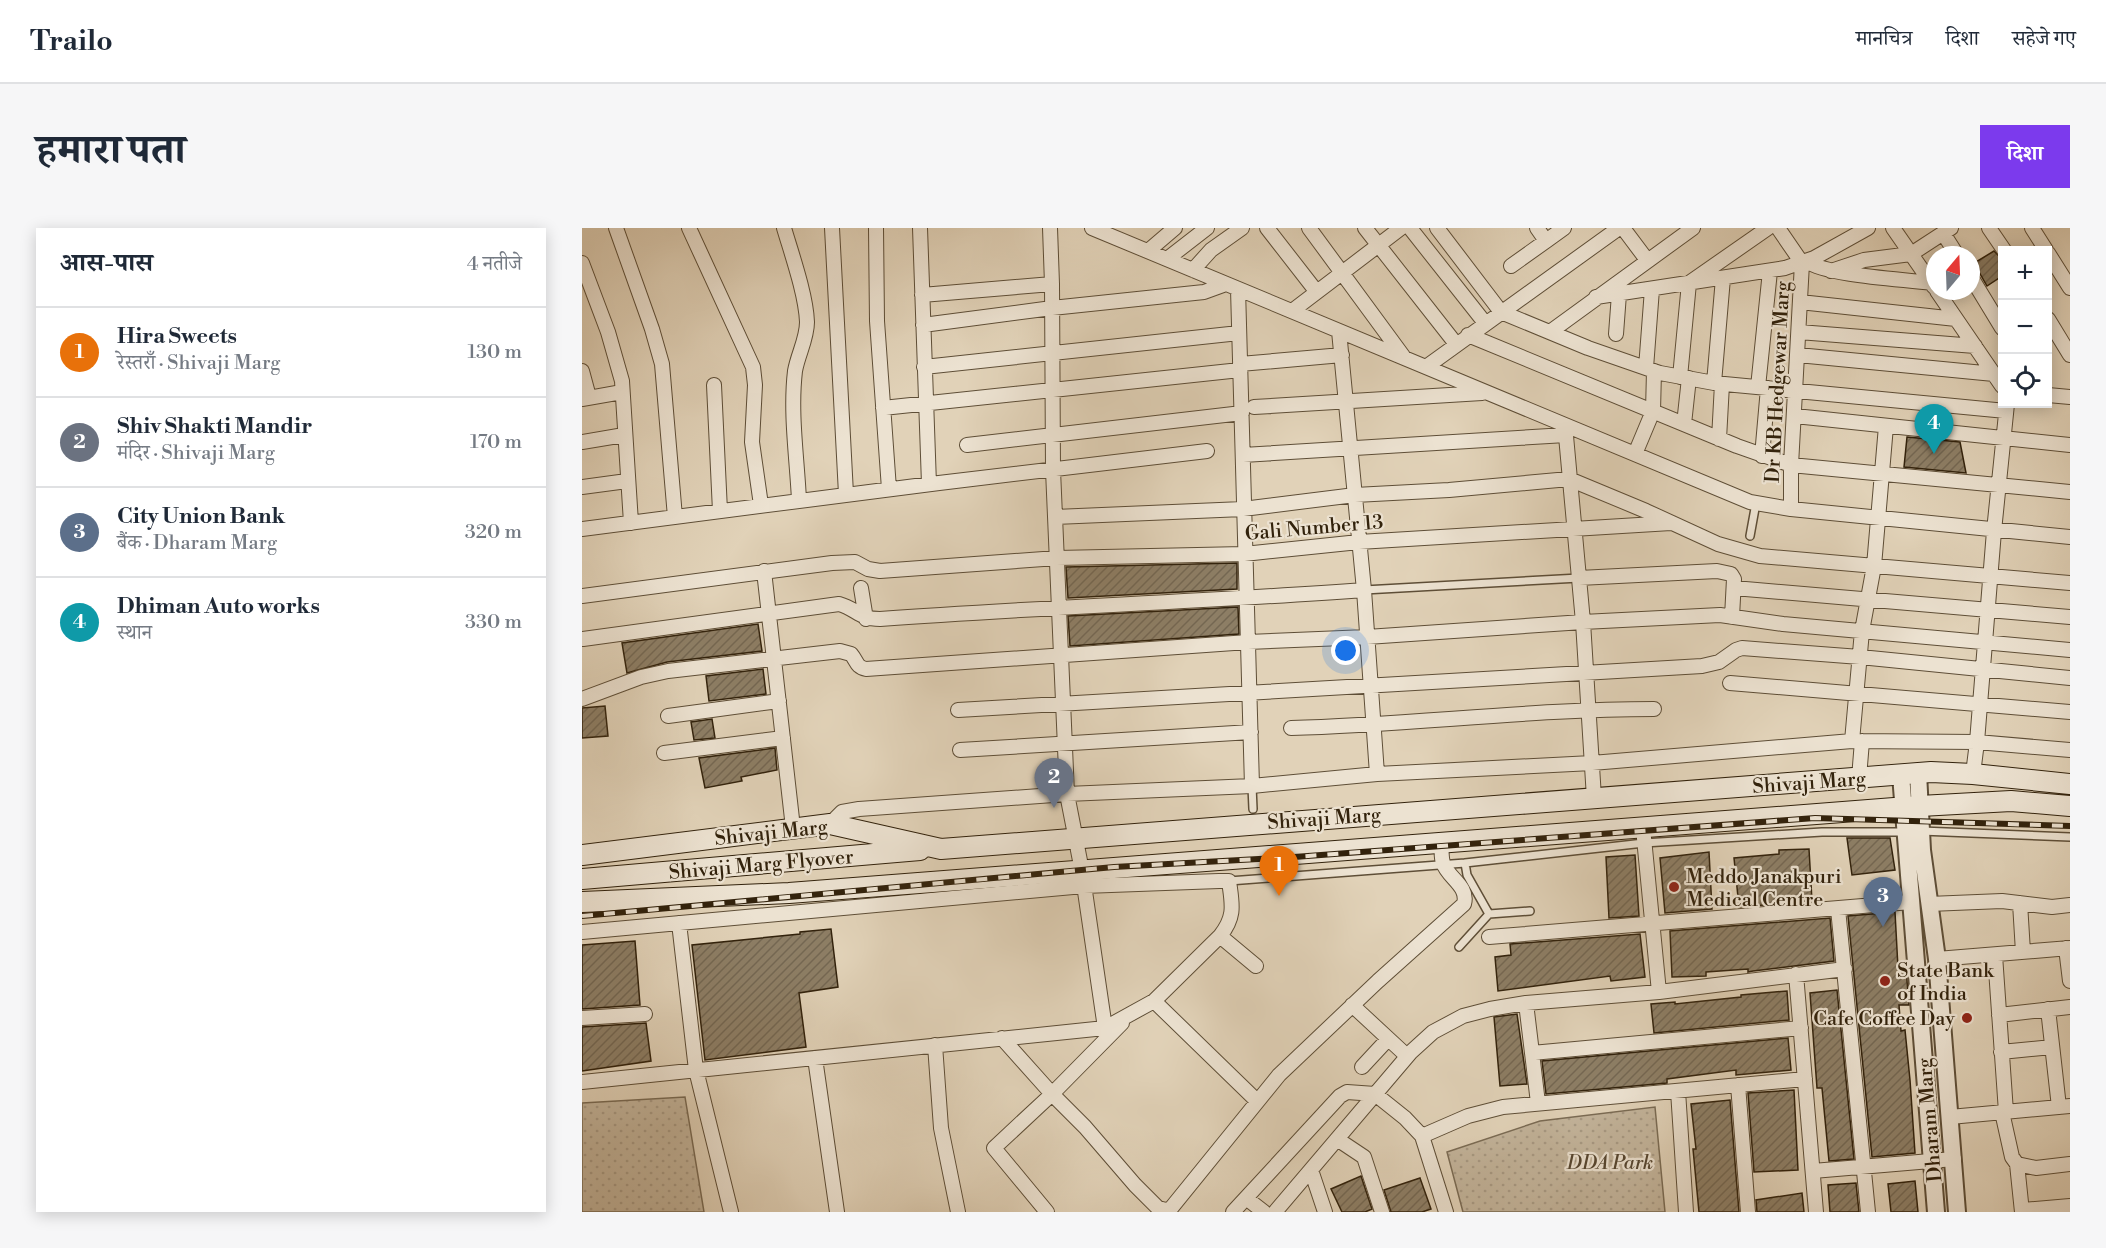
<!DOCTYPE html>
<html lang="hi">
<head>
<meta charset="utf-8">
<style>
  :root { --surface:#fff; --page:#f6f6f7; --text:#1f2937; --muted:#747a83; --line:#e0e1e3; --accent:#7c3aed }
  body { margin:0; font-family:"Libre Bodoni","Noto Serif Devanagari",serif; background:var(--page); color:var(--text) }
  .controls { position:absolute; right:18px; top:18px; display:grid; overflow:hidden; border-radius:0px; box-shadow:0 3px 15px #0003 }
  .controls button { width:54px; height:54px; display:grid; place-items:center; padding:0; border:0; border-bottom:2px solid var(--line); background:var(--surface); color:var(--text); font:30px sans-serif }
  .compass { position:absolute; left:1344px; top:18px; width:54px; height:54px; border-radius:50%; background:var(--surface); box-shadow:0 3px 15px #0003; rotate:19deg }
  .you { position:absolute; left:764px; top:423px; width:21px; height:21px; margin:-15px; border:4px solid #fff; border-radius:50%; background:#1a73e8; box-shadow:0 0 0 9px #1a73e833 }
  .badge { display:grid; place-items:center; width:39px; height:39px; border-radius:50%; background:var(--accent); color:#fff; font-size:20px; font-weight:700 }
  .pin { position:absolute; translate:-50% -50px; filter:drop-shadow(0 2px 3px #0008) }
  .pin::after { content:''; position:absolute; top:32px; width:21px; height:18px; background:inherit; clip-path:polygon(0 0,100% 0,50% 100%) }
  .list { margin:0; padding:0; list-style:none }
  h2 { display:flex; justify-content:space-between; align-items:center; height:78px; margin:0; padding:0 24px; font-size:26px }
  h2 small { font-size:20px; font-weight:400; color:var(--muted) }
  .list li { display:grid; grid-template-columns:39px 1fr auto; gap:18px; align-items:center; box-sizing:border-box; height:90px; padding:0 24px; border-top:2px solid var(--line) }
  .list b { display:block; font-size:22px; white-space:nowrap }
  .list p { margin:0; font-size:20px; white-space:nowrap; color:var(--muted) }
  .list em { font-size:20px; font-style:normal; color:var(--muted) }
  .icon { flex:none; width:33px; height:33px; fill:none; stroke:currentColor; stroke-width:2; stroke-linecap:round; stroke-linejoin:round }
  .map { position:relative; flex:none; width:1488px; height:984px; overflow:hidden; border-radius:0px }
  header { display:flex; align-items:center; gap:36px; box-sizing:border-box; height:84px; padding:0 30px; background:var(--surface); border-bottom:2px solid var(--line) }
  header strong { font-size:28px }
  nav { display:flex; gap:33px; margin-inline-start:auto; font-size:21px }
  .intro { display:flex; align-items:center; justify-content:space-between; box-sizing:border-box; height:144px; padding:0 36px }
  h1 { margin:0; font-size:42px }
  .button { padding:15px 27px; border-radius:0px; background:var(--accent); color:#fff; font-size:21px; font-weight:700 }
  main { display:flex; gap:36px; padding:0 36px }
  aside { flex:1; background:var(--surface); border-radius:0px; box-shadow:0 3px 15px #0003 }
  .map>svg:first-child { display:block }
  .park { fill:url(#park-dots); stroke:#7a6b54; stroke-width:1.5 }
  .building { fill:url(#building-hatch); stroke:#32220c; stroke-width:1.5 }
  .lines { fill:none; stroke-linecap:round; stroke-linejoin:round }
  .service-casing { stroke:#5e4e37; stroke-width:10 }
  .minor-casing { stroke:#5e4e37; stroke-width:16 }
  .tertiary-casing { stroke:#5e4e37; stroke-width:20 }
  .secondary-casing { stroke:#32220c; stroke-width:22 }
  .service { stroke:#ece2d1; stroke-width:7 }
  .minor { stroke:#ece2d1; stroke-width:14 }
  .tertiary { stroke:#ece2d1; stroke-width:16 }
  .secondary { stroke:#ece2d1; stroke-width:20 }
  .rail-casing { stroke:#32220c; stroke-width:6 }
  .rail { stroke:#ece2d1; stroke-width:4; stroke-dasharray:11; stroke-linecap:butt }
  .poi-dot { fill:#8f2418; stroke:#ece2d1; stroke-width:2 }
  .labels { text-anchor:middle; stroke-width:4.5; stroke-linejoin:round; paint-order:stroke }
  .street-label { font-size:20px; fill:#32220c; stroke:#ece2d1 }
  .poi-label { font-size:20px; fill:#32220c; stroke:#ece2d1; text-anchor:start }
  .park-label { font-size:20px; font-style:italic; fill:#564630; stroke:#ece2d1 }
</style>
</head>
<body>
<header>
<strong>Trailo</strong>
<nav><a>मानचित्र</a><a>दिशा</a><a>सहेजे गए</a></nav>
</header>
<div class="intro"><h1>हमारा पता</h1><a class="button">दिशा</a></div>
<main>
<aside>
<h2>आस-पास<small>4 नतीजे</small></h2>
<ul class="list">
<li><span class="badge" style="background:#e8710a">1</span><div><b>Hira Sweets</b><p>रेस्तराँ · Shivaji Marg</p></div><em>130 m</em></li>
<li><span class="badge" style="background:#6b7280">2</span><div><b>Shiv Shakti Mandir</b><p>मंदिर · Shivaji Marg</p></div><em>170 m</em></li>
<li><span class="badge" style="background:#5c6f8a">3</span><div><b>City Union Bank</b><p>बैंक · Dharam Marg</p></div><em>320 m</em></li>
<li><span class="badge" style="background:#0f9aa8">4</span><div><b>Dhiman Auto works</b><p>स्थान</p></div><em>330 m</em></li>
</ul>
</aside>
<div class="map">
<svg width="1488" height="984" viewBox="0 0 1488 984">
  <defs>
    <pattern id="park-dots" width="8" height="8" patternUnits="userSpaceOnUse" patternTransform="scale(1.5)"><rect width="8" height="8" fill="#c3b49b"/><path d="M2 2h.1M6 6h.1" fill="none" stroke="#a89a84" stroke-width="1.8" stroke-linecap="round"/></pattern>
    <pattern id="building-hatch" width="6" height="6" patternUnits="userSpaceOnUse" patternTransform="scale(1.5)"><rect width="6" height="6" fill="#8d7e65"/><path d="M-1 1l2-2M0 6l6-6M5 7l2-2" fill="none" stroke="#746752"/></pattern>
  </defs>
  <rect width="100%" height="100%" fill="#e1d2b8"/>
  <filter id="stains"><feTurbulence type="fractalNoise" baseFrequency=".00333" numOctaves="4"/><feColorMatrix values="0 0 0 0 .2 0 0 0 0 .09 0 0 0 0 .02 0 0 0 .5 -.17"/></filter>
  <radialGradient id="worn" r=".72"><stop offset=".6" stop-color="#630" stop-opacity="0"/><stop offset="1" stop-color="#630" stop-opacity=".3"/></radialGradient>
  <path class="park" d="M103 869 122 984H0V875Z
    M1073 879 1083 984H881L865 924 958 893Z"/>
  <path class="building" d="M1412 23 1420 31V48L1405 58 1397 44 1389 40V37Z
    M1325 209 1378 214 1384 245 1322 239Z
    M655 335V361L486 370 484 339Z
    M656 379 657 406 488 418 486 388Z
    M176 396 180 423 85 434 45 445 40 415Z
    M181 441 184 466 127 473 124 448Z
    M23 478 26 508 0 510V480Z
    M130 491 133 510 112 512 109 494Z
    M193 520 195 542 159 549 160 553 123 560 117 530Z
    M1265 610H1308L1313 642 1270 647Z
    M1227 621 1230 673 1157 679 1152 630 1197 626V622Z
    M1127 624 1130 681 1083 685 1078 630Z
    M1053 627 1057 688 1027 690 1024 629Z
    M1313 684 1316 740H1324L1327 777H1317L1319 803 1323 802 1328 852 1333 925 1290 929 1266 688Z
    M1248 690 1252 733 1171 743 1166 744V741L1124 744V748L1090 749 1088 703Z
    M249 701 256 759 217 765 224 819 123 832 110 717 218 706V704Z
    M1058 706 1063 749 1029 753 1028 748 916 763 913 729 929 727 928 716Z
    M53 713 58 777 0 781V717Z
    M1255 762 1272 931 1247 933 1240 860H1235L1228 765Z
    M1205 763 1207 792 1072 805 1069 776 1093 774V776L1159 769V767Z
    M935 786 945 856 918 858 912 789Z
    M64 795 69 833 0 843V799Z
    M1206 810 1209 842 1154 847V842L1085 851V855L964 866 960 833Z
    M1212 862 1216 942 1172 944 1166 865Z
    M1148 872 1157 984H1117L1111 921H1114L1109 876Z
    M779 948 790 981 783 984H760L749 961Z
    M838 950 849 981 840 984H809L802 962Z
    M1333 953 1336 984H1309L1306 956Z
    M1274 955 1277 984H1248L1246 957Z
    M1220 965 1222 984H1175L1174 972Z"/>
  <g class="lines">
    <g class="service-casing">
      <path id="service" d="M1168 308 1174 275
        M782 362 997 350
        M670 558 671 581
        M1339 603 1488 609
        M883 635 885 647 907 686 948 683
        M647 653 883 635 1062 615 1240 604H1323
        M877 719 907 686"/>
    </g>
    <g class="minor-casing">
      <path id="minor" d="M34 0 70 101 80 136 93 289
        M107 0 171 139 173 157 170 214 179 277
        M202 0C210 27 224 67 225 94 225 111 216 126 213 143 208 185 215 230 217 272
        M250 0 264 266
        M294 0 295 93 307 261
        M338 0 347 256
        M468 0 470 56 471 242 485 566 500 643 523 800
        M510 0 1168 274 1209 281 1488 309
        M685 0 734 63
        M727 0 821 128
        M783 0 874 116
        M828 0 903 95
        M855 0 919 84 1006 120 1078 145 1132 155 1424 183
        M955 0 964 13 982 0
        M1041 0 1065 32
        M1196 0 1220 35 1209 237V281
        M1311 0 1352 59
        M1407 0 1422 22
        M1450 0 1464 22
        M1361 5 1375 27
        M566 23 593 0
        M1466 25 1488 60
        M585 31 625 0
        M1224 33C1246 48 1320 51 1349 55
        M0 35 26 104 40 153 49 295
        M929 38 964 13
        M611 42 629 22 660 0
        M1249 43 1282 32 1329 26 1369 0
        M1389 49 1420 100
        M656 61 670 558
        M1355 63 1420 158
        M340 67 470 56
        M1014 69 1203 40 1232 30 1286 0
        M1218 74 1374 91
        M710 83 819 0
        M1466 91 1488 127
        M341 97 470 80 622 64 644 56
        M757 103 782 362 795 546
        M968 104 1111 0
        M1217 104 1393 118
        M1034 106 1037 66
        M886 107 1155 218 1209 237 1488 264
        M1216 127 1412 146
        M658 136 760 127
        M342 139 657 105
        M844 139 1037 0
        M1064 140 1070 61
        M0 143 7 169
        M1098 149 1107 55 1186 0
        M1132 155 1141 50
        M132 157 138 283
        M1176 159 1188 43
        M1466 167 1488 169
        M0 171 40 164
        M672 179 900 165
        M301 180 658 142
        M1213 188 1488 217
        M1102 196 1107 150
        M983 197 1001 394 1012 570
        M1137 211 1140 156
        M0 214 42 207
        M385 217 660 185
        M1053 226 1071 183 1072 143
        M661 227 984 207
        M1180 228 1186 160
        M0 259 45 253
        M473 289 661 281 773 267 867 262 987 251 1064 283 1136 316 1178 328 1488 355
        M0 301 357 255 625 223
        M182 343 211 600
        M997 350 1135 343 1149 346 1152 351 1150 389
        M279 360 284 391
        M1152 360 1488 389
        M0 368 250 335 273 334 286 341 298 343 475 330 662 326 777 314 1089 295
        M1 411 257 376C275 381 277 391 298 391 459 379 620 374 782 362
        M1148 455 1488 484
        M0 471 59 449 86 443 258 423 269 426C275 433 274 439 284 441L666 414 785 409 1001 394 1138 387 1201 396 1488 422
        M376 482 1120 438 1137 434 1154 422 1160 420 1278 429 1488 450
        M86 488 197 473
        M709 500C830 497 950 481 1072 481
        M1270 513 1280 403 1292 338 1304 198
        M378 522 669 504
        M82 525 201 510
        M1391 546 1395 514 1412 303 1425 176
        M1277 550 1280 513
        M248 596 260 584 277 581 485 566 670 558 795 546 1010 535 1270 513 1395 514 1488 522
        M1061 600 1077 764
        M1438 675 1441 724
        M1347 676 1420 673 1470 679 1488 677
        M1256 681 1286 984
        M97 695 114 842 149 984
        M0 704 502 658 637 653H647C650 676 654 688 638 708L572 773 523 800 0 854
        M638 708 674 738
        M907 709 1329 674
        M1484 720 1488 753
        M1413 727 1424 884
        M1355 731 1488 720
        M1214 746 1234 984
        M572 773 675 873
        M944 775 956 875
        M770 777 825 828
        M1466 781 1477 879
        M1417 787 1488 779
        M0 790 63 786
        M420 810 470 866 503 899 553 957 575 979 582 982 587 981
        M353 817 359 900 376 984
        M1419 824 1470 819
        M950 825 1219 800
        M233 830 255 984
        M780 839 806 811
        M1156 857 1166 984
        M1096 863 1104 984
        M1420 884 1430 929 1435 936 1454 940 1488 936
        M1368 889 1488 878
        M840 908 886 888 921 879 1223 851
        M755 911 782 929 800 984
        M1435 936 1440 984
        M729 942 743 984
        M1231 943 1372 931
        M664 970 682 984
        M1440 982 1488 978
        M465 984 412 920 470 866 540 795
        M586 984 697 847 796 753 882 676C887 658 866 650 861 635 859 629 860 622 859 616
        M651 984 758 868 765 864 793 866 823 890 840 908 864 984
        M693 984 829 824 851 804 881 788 908 781 944 775 1077 764 1263 741"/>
    </g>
    <g class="tertiary-casing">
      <path id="tertiary" d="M1336 545 1340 622 1355 731 1375 984
        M1319 547 1354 984"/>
    </g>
    <g class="secondary-casing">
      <path id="secondary" d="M0 627 248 596 359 621 1349 544 1391 546 1488 556
        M0 651 338 622
        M0 674 207 665 1338 578 1429 573 1488 578"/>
    </g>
    <use href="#service" class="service"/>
    <use href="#minor" class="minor"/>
    <use href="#tertiary" class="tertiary"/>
    <use href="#secondary" class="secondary"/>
    <g class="rail-casing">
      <path id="rail" d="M0 688 532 639 712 629 1233 590 1488 598"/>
    </g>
    <use href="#rail" class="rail"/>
  </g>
  <g class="poi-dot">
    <circle cx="1092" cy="659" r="6"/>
    <circle cx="1303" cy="753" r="6"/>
    <circle cx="1385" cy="790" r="6"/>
  </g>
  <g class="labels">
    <g class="street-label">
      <text transform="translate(1195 154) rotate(-87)" y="7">Dr KB Hedgewar Marg</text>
      <text transform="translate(732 299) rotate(-5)" y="7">Gali Number 13</text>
      <text transform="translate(1227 554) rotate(-4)" y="7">Shivaji Marg</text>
      <text transform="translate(742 590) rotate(-4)" y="7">Shivaji Marg</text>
      <text transform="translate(189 604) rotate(-6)" y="7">Shivaji Marg</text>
      <text transform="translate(179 636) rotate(-5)" y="7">Shivaji Marg Flyover</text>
      <text transform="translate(1347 892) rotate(-95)" y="7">Dharam Marg</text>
    </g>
    <g class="poi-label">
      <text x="1104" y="655">Meddo Janakpuri<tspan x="1104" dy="23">Medical Centre</tspan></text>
      <text x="1315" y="749">State Bank<tspan x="1315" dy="23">of India</tspan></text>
      <text x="1373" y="797" text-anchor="end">Cafe Coffee Day</text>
    </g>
    <g class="park-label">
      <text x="1028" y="941">DDA Park</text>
    </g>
  </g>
  <rect width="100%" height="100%" filter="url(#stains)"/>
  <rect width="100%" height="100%" fill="url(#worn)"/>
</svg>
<div class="controls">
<button>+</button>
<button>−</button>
<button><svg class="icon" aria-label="locate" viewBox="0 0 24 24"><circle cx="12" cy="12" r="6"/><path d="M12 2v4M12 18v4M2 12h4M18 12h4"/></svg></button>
</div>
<svg class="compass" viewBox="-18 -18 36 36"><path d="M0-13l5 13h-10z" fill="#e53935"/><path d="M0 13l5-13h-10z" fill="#747a83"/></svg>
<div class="you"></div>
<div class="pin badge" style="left:697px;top:668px;background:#e8710a">1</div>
<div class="pin badge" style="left:472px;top:580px;background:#6b7280">2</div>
<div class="pin badge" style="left:1301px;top:699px;background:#5c6f8a">3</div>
<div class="pin badge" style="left:1352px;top:226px;background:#0f9aa8">4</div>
</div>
</main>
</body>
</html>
